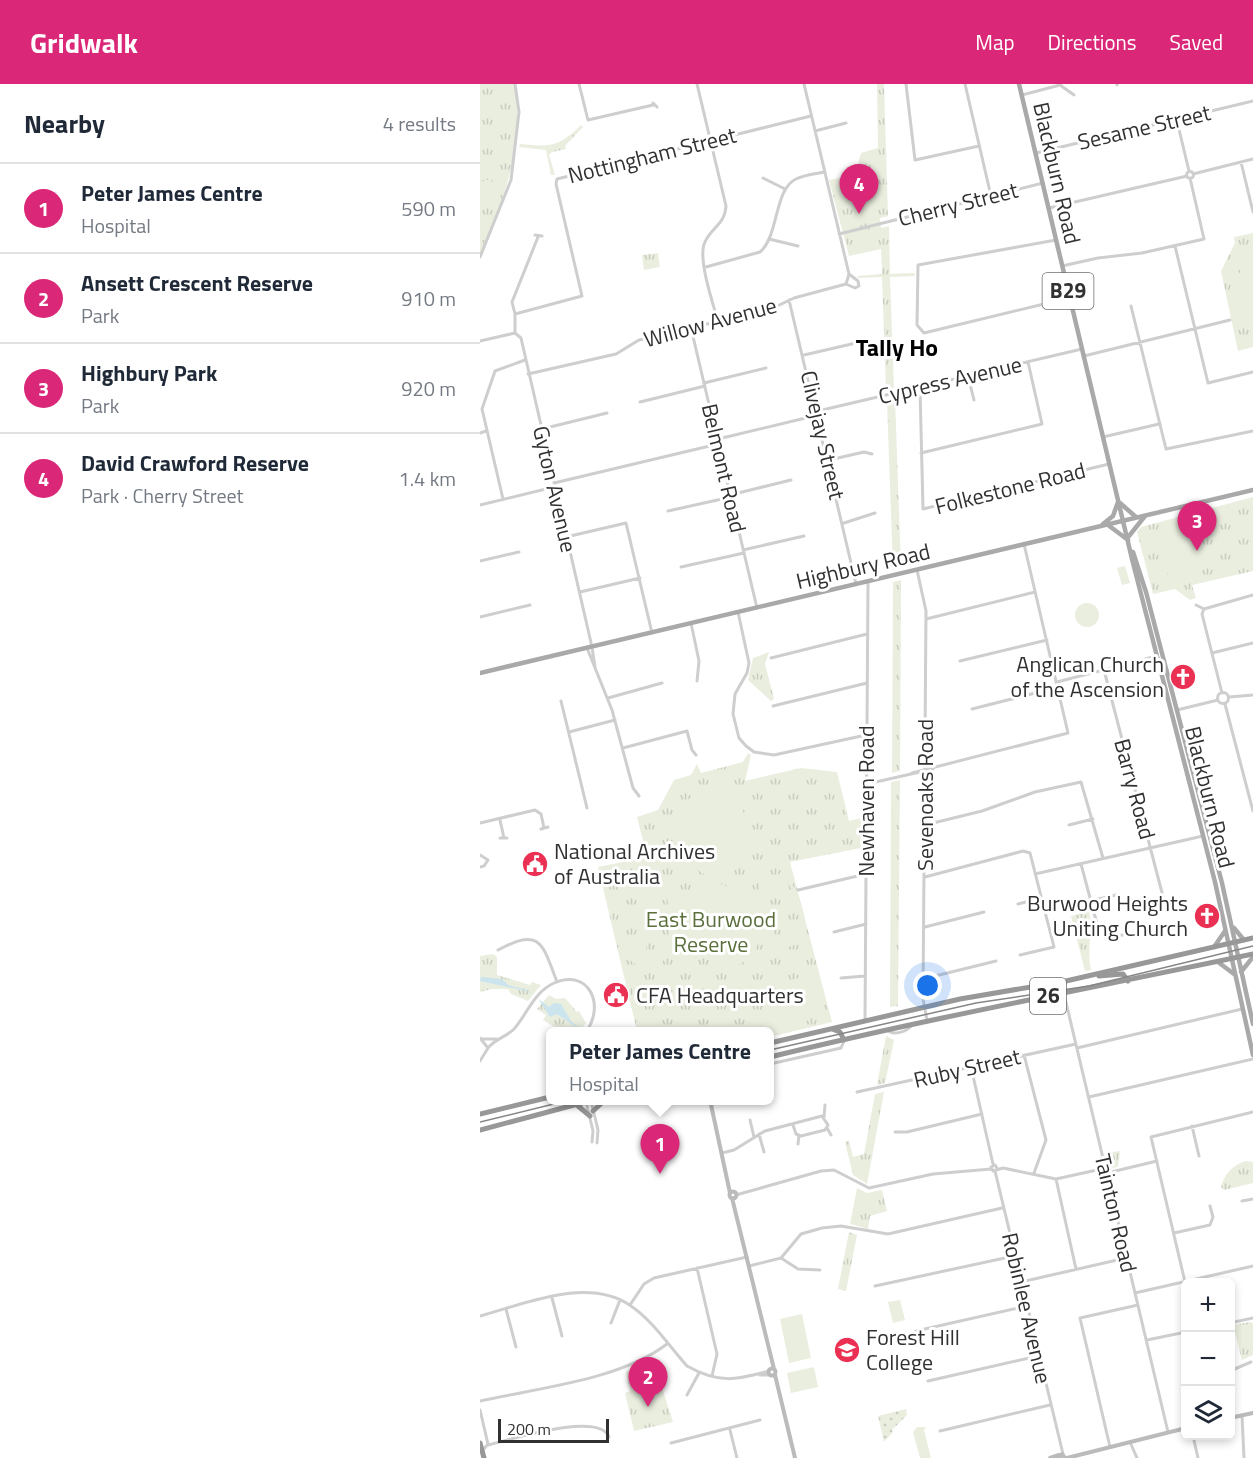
<!DOCTYPE html>
<html lang="en">
<head>
<meta charset="utf-8">
<style>
  :root { --surface:#fff; --page:#f6f6f7; --text:#1f2937; --muted:#747a83; --line:#e0e1e3; --accent:#db2777 }
  body { margin:0; font-family:"Titillium Web",sans-serif; background:var(--page); color:var(--text) }
  .controls { position:absolute; right:18px; bottom:18px; display:grid; overflow:hidden; border-radius:9px; box-shadow:0 3px 9px #0003 }
  .controls button { width:54px; height:54px; display:grid; place-items:center; padding:0; border:0; border-bottom:2px solid var(--line); background:var(--surface); color:var(--text); font:30px sans-serif }
  .scale { position:absolute; left:18px; bottom:15px; width:111px; box-sizing:border-box; padding-left:6px; border:3px solid #313131; border-top:0; font-size:16px; line-height:21px; white-space:nowrap; color:#313131; -webkit-text-stroke:4px #fff; paint-order:stroke }
  .you { position:absolute; left:448px; top:902px; width:21px; height:21px; margin:-15px; border:4px solid #fff; border-radius:50%; background:#1a73e8; box-shadow:0 0 0 9px #1a73e833 }
  .badge { display:grid; place-items:center; width:39px; height:39px; border-radius:50%; background:var(--accent); color:#fff; font-size:20px; font-weight:700 }
  .pin { position:absolute; translate:-50% -50px; filter:drop-shadow(0 2px 3px #0008) }
  .pin::after { content:''; position:absolute; top:32px; width:21px; height:18px; background:inherit; clip-path:polygon(0 0,100% 0,50% 100%) }
  .popup { position:absolute; left:66px; top:943px; width:228px; height:78px; box-sizing:border-box; display:grid; place-content:center; border-radius:9px; background:var(--surface); filter:drop-shadow(0 2px 4px #0005); font-size:20px; white-space:nowrap; color:var(--muted) }
  .popup b { font-size:22px; color:var(--text) }
  .popup::after { content:''; position:absolute; left:50%; top:100%; margin-left:-12px; border:12px solid transparent; border-top-color:var(--surface) }
  .list { margin:0; padding:0; list-style:none }
  h2 { display:flex; justify-content:space-between; align-items:center; height:78px; margin:0; padding:0 24px; font-size:26px }
  h2 small { font-size:20px; font-weight:400; color:var(--muted) }
  .list li { display:grid; grid-template-columns:39px 1fr auto; gap:18px; align-items:center; box-sizing:border-box; height:90px; padding:0 24px; border-top:2px solid var(--line) }
  .list b { display:block; font-size:22px; white-space:nowrap }
  .list p { margin:0; font-size:20px; white-space:nowrap; color:var(--muted) }
  .list em { font-size:20px; font-style:normal; color:var(--muted) }
  .icon { flex:none; width:33px; height:33px; fill:none; stroke:currentColor; stroke-width:2; stroke-linecap:round; stroke-linejoin:round }
  .map { position:relative; flex:none; width:773px; height:1374px; overflow:hidden }
  header { display:flex; align-items:center; gap:36px; box-sizing:border-box; height:84px; padding:0 30px; background:var(--accent); color:#fff }
  header strong { font-size:28px }
  nav { display:flex; gap:33px; margin-inline-start:auto; font-size:21px }
  main { display:flex }
  aside { flex:1; background:var(--surface) }
  .map>svg:first-child { display:block }
  .grass { fill:url(#grass-dots) }
  .park { fill:url(#park-tufts) }
  .pitch { fill:#e9eedf; fill-rule:evenodd }
  .water { fill:#cbe4ee }
  .lines { fill:none; stroke-linecap:round; stroke-linejoin:round }
  .street { stroke:#cecece; stroke-width:3 }
  .secondary { stroke:#bbb; stroke-width:4 }
  .primary { stroke:#a9a9a9; stroke-width:4.5 }
  .highway { stroke:#989898; stroke-width:5 }
  .tram { stroke:#868686; stroke-width:1.5 }
  .labels { text-anchor:middle; stroke-width:6; stroke-linejoin:round; paint-order:stroke }
  .shield { fill:#fff; stroke:#6f6f6f; stroke-width:1.5 }
  .shield-label { font-size:21px; font-weight:bold; fill:#313131 }
  .street-label { font-size:22px; fill:#313131; stroke:#fff }
  .poi-label { font-size:22px; fill:#313131; stroke:#fff; text-anchor:start }
  .park-label { font-size:22px; fill:#5a6f3c; stroke:#fff }
  .neighbourhood-label { font-size:24px; font-weight:bold; fill:#000; stroke:#fff }
</style>
</head>
<body>
<header>
<strong>Gridwalk</strong>
<nav><a>Map</a><a>Directions</a><a>Saved</a></nav>
</header>
<main>
<aside>
<h2>Nearby<small>4 results</small></h2>
<ul class="list">
<li><span class="badge">1</span><div><b>Peter James Centre</b><p>Hospital</p></div><em>590 m</em></li>
<li><span class="badge">2</span><div><b>Ansett Crescent Reserve</b><p>Park</p></div><em>910 m</em></li>
<li><span class="badge">3</span><div><b>Highbury Park</b><p>Park</p></div><em>920 m</em></li>
<li><span class="badge">4</span><div><b>David Crawford Reserve</b><p>Park · Cherry Street</p></div><em>1.4 km</em></li>
</ul>
</aside>
<div class="map">
<svg width="773" height="1374" viewBox="0 0 773 1374">
  <defs>
    <pattern id="grass-dots" width="8" height="8" patternUnits="userSpaceOnUse" patternTransform="scale(1.5)"><rect width="8" height="8" fill="#e9eedf"/><path d="M2 2h.1M6 6h.1" fill="none" stroke="#c8cdc0" stroke-width="1.8" stroke-linecap="round"/></pattern>
    <pattern id="park-tufts" width="24" height="20" patternUnits="userSpaceOnUse" patternTransform="scale(1.5)"><rect width="24" height="20" fill="#e9eedf"/><path d="M3 7l-1-3M5 7V3M7 7l1-3M15 17l-1-3M17 17v-4M19 17l1-3" fill="none" stroke="#c8cdc0"/></pattern>
  </defs>
  <rect width="100%" height="100%" fill="#fff"/>
  <path class="grass" d="M426 1325 427 1331 412 1346 413 1348 404 1358 398 1332Z"/>
  <path class="park" d="M0 0H35C44 68 24 112 0 173Z
    M397 0H404L408 132 400 134 401 144 409 142 410 190 434 189 435 192 410 193 414 304 406 306 402 193 379 194 377 192 402 190 401 165 369 172 349 96 375 91 381 69 398 64Z
    M101 41 103 43 85 62 86 65 72 68 69 71 75 91H71L66 66 39 63 40 60C70 63 79 63 101 41Z
    M773 149V263L758 267 741 187 755 159 754 153Z
    M178 169 180 183 164 186 162 171Z
    M415 315 421 484 413 486 407 316Z
    M773 413V487L712 501 716 514 710 516 695 505 673 510 657 448 661 443Z
    M421 496 420 687 412 689 413 498Z
    M289 568 285 580 294 615 291 617 268 596 273 574Z
    M268 669 271 671 265 697 321 684 357 688 369 737 381 734V764L310 778 352 938 290 953V948L157 947 118 783 167 773 157 733 178 726 194 696 211 691 217 680 221 689 263 678Z
    M420 696 418 922 410 923 411 698Z
    M609 827C614 849 606 864 611 886L605 887 591 832Z
    M13 870 17 873V891L50 901 52 898 61 901 48 917 31 910 28 905H12L0 908V872Z
    M69 911 76 915 85 914 97 928 99 927 106 939 100 947H81L63 936 66 931 57 925Z
    M406 952 414 956 405 999 397 1001Z
    M404 1008 387 1100 373 1091 365 1058 369 1057 373 1073 384 1070 395 1010Z
    M640 1067 638 1083 630 1084 626 1069Z
    M766 1077 773 1078V1099L744 1106 741 1103C744 1090 754 1080 766 1077Z
    M377 1104 387 1109 402 1106 407 1127 390 1132 388 1145 370 1140Z
    M369 1148 377 1151 366 1207 358 1205Z
    M770 1238 773 1239V1271L762 1276 753 1241Z
    M173 1276 193 1338 154 1347 145 1309 150 1307 146 1288Z"/>
  <path class="pitch" d="M11 95 16 115 0 119V98Z
    M773 177V243C750 228 747 189 773 177Z
    M705 445C729 457 721 497 693 494 678 484 674 464 684 449Z
    M645 482 650 499 642 501 637 484Z
    M595 531a12 12 0 1 1 24 0a12 12 0 1 1-24 0Z
    M233 704C260 711 280 745 266 773 262 781 255 787 246 790 200 807 173 711 233 704Z
    M161 787C178 786 189 794 192 811H195L198 874 190 873 172 883C132 886 139 832 138 805L149 792ZM152 798 156 806 152 802 153 808 186 807C189 825 196 863 179 875L167 876 166 861H164V876L157 875C144 864 140 809 152 798Z
    M299 790C318 795 332 842 321 857 298 874 290 850 285 831 283 823 277 811 280 803 283 794 292 792 299 790ZM299 794C316 798 327 841 318 855 291 873 278 812 287 799Z
    M240 800C279 810 299 870 252 883 211 875 193 813 240 800Z
    M336 887 342 909 324 913 330 936 287 946 282 926 306 920 301 900Z
    M420 1216 425 1236 413 1239 408 1218Z
    M322 1230 331 1274 309 1279 300 1235Z
    M334 1283 338 1303 311 1309 307 1289Z
    M437 1343H446L444 1346 451 1374H440L433 1348Z"/>
  <path class="water" d="M1 893 22 895 28 901 47 906 69 923 74 919 81 920 91 937 102 947 77 930 70 933 58 914 47 907 0 897Z"/>
  <g class="lines">
    <path class="street" d="M99 0 108 36 173 21
      M217 0 246 122C245 140 232 143 225 158 217 173 233 220 238 237
      M324 0 369 190 366 200
      M426 0 435 76 499 62
      M485 0 511 112
      M637 1V0
      M542 11 580 1 594 11
      M173 19 177 23
      M697 37 709 87
      M335 47 366 39
      M556 69 773 17
      M761 78 773 128
      M706.5 91a3.5 3.5 0 1 1 7 0a3.5 3.5 0 1 1-7 0Z
      M713 90 773 75
      M283 94 305 105
      M569 124 707 92
      M359 150 563 99
      M55 151 62 152
      M289 155 318 162
      M576 156 438 181 437 241 444 249 589 214
      M695 162 728 299 773 288
      M0 173 31 96 39 28 35 0
      M582 182 618 174 662 169 724 155 710 94
      M226 183 280 168C299 152 294 105 316 95 324 91 335 90 344 88
      M366 200 375 204 379 202 378 197 369 190
      M309 216 376 500
      M651 222 686 365 773 347
      M35 230 32 218 58 153
      M211 244 277 524
      M35 249V230L102 212 76 100 77 95 331 32
      M35 249 41 254 112 563
      M0 257 35 249
      M324 271 376 259
      M604 272 750 236
      M48 290 136 270 159 256 291 225 314 214 366 200
      M488 292 494 316
      M224 299 286 284
      M440 304 443 425 629 380
      M160 318 225 302
      M338 327 602 265
      M62 345 127 329
      M0 349 6 347
      M623 353 679 340
      M238 355 338 331
      M441 369 562 340 548 278
      M349 376 384 368 392 370
      M74 399 238 360
      M250 411 311 396
      M23 415 2 325 15 287 45 276
      M0 421 74 403
      M188 427 251 413
      M364 439 395 429
      M86 453 146 439 172 549
      M263 466 324 452
      M0 477 39 468
      M201 483 264 469
      M437 486 446 527 443 915 447 936
      M100 508 160 494
      M716 521 724 525
      M258 528 269 579 267 589 255 610 253 630 259 654 266 662 274 668 294 671 386 651
      M0 533 50 521
      M446 535 555 508
      M211 539 219 577 217 597
      M112 563 115 583
      M107 564 132 626 153 704 159 712
      M732 569 773 559
      M291 574 387 550
      M480 577 567 556
      M624 586 686 824
      M577 598 677 572
      M737.5 614a5.5 5.5 0 1 1 11 0a5.5 5.5 0 1 1-11 0Z
      M742 609 722 530 724 525 773 511
      M749 613 773 611
      M128 614 182 599
      M81 617 107 724
      M745 620 773 727
      M293 622 387 599
      M492 625 579 603
      M697 626 738 616
      M89 648 135 636
      M143 664 207 647 212 666 216 671
      M432 689 588 649 544 460
      M387 700 453 685
      M20 736 24 754
      M0 739 55 726 61 730 64 744
      M445 741 502 727 555 708 601 698 623 774
      M589 741 613 735
      M61 745 68 743
      M20 754H27
      M0 771 8 776 4 782 0 783
      M601 780 617 840 632 853 658 848
      M555 790 723 752
      M445 793 543 767 550 769 574 863 540 871
      M318 806 386 790
      M610 817 636 811
      M538 820 561 814
      M445 843 504 828
      M354 848 386 840
      M18 866C61 843 62 859 77 898
      M361 894 385 892
      M443 895 516 877
      M584 910 688 1348
      M385 937 388 498
      M407 946C413 952 427 948 432 941
      M0 954 8 964 0 977
      M2 955H17
      M8 964C15 955 26 953 34 945 48 929 53 909 74 899 108 884 126 920 106 948
      M597 964 762 925
      M544 971 566 1056 554 1089
      M290 980 361 964 364 957
      M491 983 513 1080
      M377 1008 596 960
      M609 1013 773 975
      M111 1017 118 1046 117 1059
      M106 1018 113 1047 112 1058
      M344 1033 345 1021
      M270 1036 274 1053
      M712 1042 719 1072
      M347 1044 351 1051
      M415 1048H427L502 1030
      M279 1050 284 1068
      M318 1060 319 1051
      M242 1069 254 1066 285 1047 342 1032 348 1041 345 1046 321 1052 316 1050 313 1041
      M517 1084 515 1081 511 1083 513 1087 523 1084 576 1095 626 1084
      M515 1087 583 1370
      M627 1089 677 1077
      M576 1095 596 1185
      M256 1111 341 1087 354 1086 389 1104 453 1090 511 1085
      M762 1117 773 1115
      M694 1149 730 1141 733 1133 730 1122
      M301 1174 318 1185 340 1186
      M269 1182 301 1174 321 1150 342 1144 361 1142 408 1150 522 1124
      M217 1184 237 1270 232 1292
      M541 1198 646 1174
      M705 1198 671 1053 773 1028
      M395 1202 534 1172
      M655 1209 773 1182
      M72 1214 82 1252
      M150 1221 164 1200 174 1194 267 1173
      M26 1225 36 1263
      M0 1232C45 1220 108 1192 151 1222 173 1237 189 1262 207 1282 239 1300 256 1296 289 1287
      M131 1239 140 1216
      M750 1239 773 1234
      M436 1247 547 1222
      M667 1256 706 1248
      M750 1287 771 1278
      M280 1291H290
      M448 1297 558 1272
      M207 1311 219 1289
      M0 1317C58 1304 140 1296 187 1260
      M0 1326 8 1360 3 1366
      M762 1331 764 1374
      M250 1346 257 1374
      M460 1347 570 1321
      M713 1352 718 1374
      M650 1358 657 1374
      M191 1359 280 1336
      M8 1361C30 1356 119 1327 129 1353
      M630 1363 600 1234 658 1221"/>
    <path class="secondary" d="M230 1016 250 1109
      M249.5 1111a3.5 3.5 0 1 1 7 0a3.5 3.5 0 1 1-7 0Z
      M252 1114 294 1285
      M288.5 1288a3.5 3.5 0 1 1 7 0a3.5 3.5 0 1 1-7 0Z
      M295 1291 315 1374
      M750 1334 773 1329
      M570 1374 579 1371
      M579 1374 582 1370 585 1374
      M587 1374 706 1344"/>
    <path class="primary" d="M539 0 652 475 735 798 773 971
      M640 419 656 433
      M623 440 633 432 638 418
      M628 441 648 456
      M649 452 665 432
      M653 468 666 508 742 799 773 940
      M0 589 773 406
      M754 844 764 856
      M734 863 745 847
      M738 878 754 890
      M761 888 773 873"/>
    <path class="highway" d="M619 892 643 890 648 897
      M352 945 360 948 364 956
      M290 959 480 915 586 897 773 854
      M290 973C450 934 612 904 773 870
      M98 1022 110 1032
      M113 1027 125 1016
      M0 1030 70 1013
      M0 1046 113 1016
      M0 1359 4 1374"/>
    <path class="tram" d="M290 966 496 919 609 902 773 862
      M0 1038 90 1016"/>
  </g>
  <defs>
    <g id="church-disc" transform="scale(1.35)"><circle r="9.5" fill="#ea3153" stroke="#fff"/><path d="M-1.2-6h2.4v3.5h3.3v2.4h-3.3V6h-2.4V-.1h-3.3v-2.4h3.3Z" fill="#fff"/></g>
    <g id="civic-disc" transform="scale(1.35)"><circle r="9.5" fill="#ea3153" stroke="#fff"/><path d="M-.6-6.5H3V-4.5H.6V-3L4-1V1h2V6H-6V1h2V-1L-.6-3ZM-1.2 2.5V6h2.4V2.5Z" fill="#fff"/></g>
    <g id="school-disc" transform="scale(1.35)"><circle r="9.5" fill="#ea3153" stroke="#fff"/><path d="M0-5L7-2L0 1L-7-2ZM-4 1L0 2.5L4 1V4Q0 6-4 4Z" fill="#fff"/></g>
  </defs>
  <g fill-rule="evenodd">
    <use href="#church-disc" x="703" y="593"/>
    <use href="#civic-disc" x="55" y="780"/>
    <use href="#church-disc" x="727" y="832"/>
    <use href="#civic-disc" x="136" y="911"/>
    <use href="#school-disc" x="367" y="1266"/>
  </g>
  <g class="labels">
    <g class="shield">
      <rect x="562.5" y="189" width="51" height="36" rx="4.5"/>
      <rect x="550" y="894" width="36" height="36" rx="4.5"/>
    </g>
    <g class="shield-label">
      <text x="588" y="214">B29</text>
      <text x="568" y="919">26</text>
    </g>
    <g class="street-label">
      <text transform="translate(664 43) rotate(-13)" y="8">Sesame Street</text>
      <text transform="translate(172 71) rotate(-14)" y="8">Nottingham Street</text>
      <text transform="translate(577 89) rotate(77)" y="8">Blackburn Road</text>
      <text transform="translate(478 120) rotate(-14)" y="8">Cherry Street</text>
      <text transform="translate(230 238) rotate(-15)" y="8">Willow Avenue</text>
      <text transform="translate(470 296) rotate(-13)" y="8">Cypress Avenue</text>
      <text transform="translate(343 351) rotate(77)" y="8">Clivejay Street</text>
      <text transform="translate(244 384) rotate(77)" y="8">Belmont Road</text>
      <text transform="translate(530 404) rotate(-14)" y="8">Folkestone Road</text>
      <text transform="translate(75 405) rotate(77)" y="8">Gyton Avenue</text>
      <text transform="translate(383 482) rotate(-13)" y="8">Highbury Road</text>
      <text transform="translate(655 705) rotate(75)" y="8">Barry Road</text>
      <text transform="translate(445 711) rotate(-90)" y="8">Sevenoaks Road</text>
      <text transform="translate(730 713) rotate(76)" y="8">Blackburn Road</text>
      <text transform="translate(386 717) rotate(-90)" y="8">Newhaven Road</text>
      <text transform="translate(487 984) rotate(-13)" y="8">Ruby Street</text>
      <text transform="translate(636 1129) rotate(77)" y="8">Tainton Road</text>
      <text transform="translate(547 1224) rotate(77)" y="8">Robinlee Avenue</text>
    </g>
    <g class="poi-label">
      <text x="684" y="588" text-anchor="end">Anglican Church<tspan x="684" dy="25">of the Ascension</tspan></text>
      <text x="74" y="775">National Archives<tspan x="74" dy="25">of Australia</tspan></text>
      <text x="708" y="827" text-anchor="end">Burwood Heights<tspan x="708" dy="25">Uniting Church</tspan></text>
      <text x="156" y="919">CFA Headquarters</text>
      <text x="386" y="1261">Forest Hill<tspan x="386" dy="25">College</tspan></text>
    </g>
    <g class="park-label">
      <text x="231" y="843">East Burwood<tspan x="231" dy="25">Reserve</tspan></text>
    </g>
    <g class="neighbourhood-label">
      <text x="417" y="272">Tally Ho</text>
    </g>
  </g>
</svg>
<div class="controls">
<button>+</button>
<button>−</button>
<button><svg class="icon" aria-label="layers" viewBox="0 0 24 24"><path d="M12 4l9 5-9 5-9-5zM3 14l9 5 9-5"/></svg></button>
</div>
<div class="scale">200 m</div>
<div class="you"></div>
<div class="pin badge" style="left:180px;top:1090px">1</div>
<div class="popup"><b>Peter James Centre</b>Hospital</div>
<div class="pin badge" style="left:168px;top:1323px">2</div>
<div class="pin badge" style="left:717px;top:467px">3</div>
<div class="pin badge" style="left:379px;top:130px">4</div>
</div>
</main>
</body>
</html>
